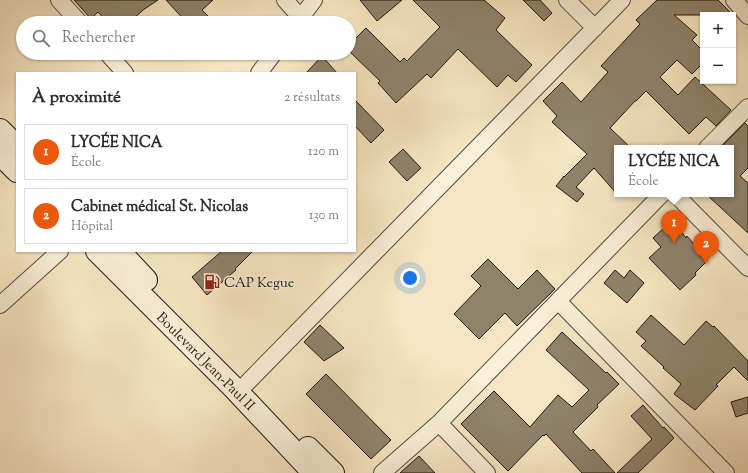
<!DOCTYPE html>
<html lang="fr">
<head>
<meta charset="utf-8">
<style>
  :root { --surface:#fff; --page:#f2f2f3; --text:#2b2b33; --muted:#7c7c81; --line:#e1e1e2; --accent:#ea580c }
  body { margin:0; font-family:"Sorts Mill Goudy",serif; background:var(--page); color:var(--text) }
  .controls { position:absolute; right:12px; top:12px; display:grid; overflow:hidden; border-radius:0px; box-shadow:0 1px 3px #0004 }
  .controls button { width:36px; height:36px; display:grid; place-items:center; padding:0; border:0; border-bottom:1px solid var(--line); background:var(--surface); color:var(--text); font:20px sans-serif }
  .you { position:absolute; left:410px; top:278px; width:14px; height:14px; margin:-10px; border:3px solid #fff; border-radius:50%; background:#1a73e8; box-shadow:0 0 0 6px #1a73e833 }
  .badge { display:grid; place-items:center; width:26px; height:26px; border-radius:50%; background:var(--accent); color:#fff; font-size:13px; font-weight:700 }
  .pin { position:absolute; translate:-50% -33px; filter:drop-shadow(0 1px 2px #0008) }
  .pin::after { content:''; position:absolute; top:21px; width:14px; height:12px; background:inherit; clip-path:polygon(0 0,100% 0,50% 100%) }
  .popup { position:absolute; left:614px; top:145px; width:120px; height:52px; box-sizing:border-box; display:grid; place-content:center; border-radius:0px; background:var(--surface); filter:drop-shadow(0 1px 3px #0005); font-size:13px; white-space:nowrap; color:var(--muted) }
  .popup b { font-size:15px; color:var(--text) }
  .popup::after { content:''; position:absolute; left:50%; top:100%; margin-left:-8px; border:8px solid transparent; border-top-color:var(--surface) }
  .list { margin:0; padding:0; list-style:none }
  h2 { display:flex; justify-content:space-between; align-items:center; height:52px; margin:0; padding:0 16px; font-size:17px }
  h2 small { font-size:13px; font-weight:400; color:var(--muted) }
  .list li { display:grid; grid-template-columns:26px 1fr auto; gap:12px; align-items:center; box-sizing:border-box; height:56px; margin:0 8px 8px; padding:0 8px; border:1px solid var(--line); border-radius:0px }
  .list b { display:block; font-size:15px; white-space:nowrap }
  .list p { margin:0; font-size:13px; white-space:nowrap; color:var(--muted) }
  .list em { font-size:13px; font-style:normal; color:var(--muted) }
  .icon { flex:none; width:22px; height:22px; fill:none; stroke:currentColor; stroke-width:2; stroke-linecap:round; stroke-linejoin:round }
  .map { position:relative; flex:none; width:748px; height:473px; overflow:hidden }
  .search { position:absolute; background:var(--surface); box-shadow:0 1px 3px #0004; left:16px; top:16px; width:340px; height:44px; display:flex; align-items:center; gap:10px; box-sizing:border-box; padding:0 14px; border-radius:22px; color:var(--muted); font-size:15px }
  .panel { position:absolute; background:var(--surface); box-shadow:0 1px 3px #0004; left:16px; top:72px; width:340px; height:180px; border-radius:0px }
  .map>svg:first-child { display:block }
  .building { fill:#8f836c; stroke:#1e170e }
  .lines { fill:none; stroke-linecap:round; stroke-linejoin:round }
  .street-casing { stroke:#544b3b; stroke-width:18 }
  .secondary-casing { stroke:#1e170e; stroke-width:24 }
  .street { stroke:#faefd8; stroke-width:16 }
  .secondary { stroke:#faefd8; stroke-width:22 }
  .labels { text-anchor:middle; stroke-width:3; stroke-linejoin:round; paint-order:stroke }
  .poi-label { font-size:14px; fill:#1e170e; stroke:#faefd8; text-anchor:start }
  .street-label { font-size:14px; fill:#1e170e; stroke:#faefd8 }
</style>
</head>
<body>
<div class="map">
<svg width="748" height="473" viewBox="0 0 748 473">
  <rect width="100%" height="100%" fill="#f7e6c3"/>
  <filter id="stains"><feTurbulence type="fractalNoise" baseFrequency=".005" numOctaves="4"/><feColorMatrix values="0 0 0 0 .2 0 0 0 0 .09 0 0 0 0 .02 0 0 0 .5 -.17"/></filter>
  <radialGradient id="worn" r=".72"><stop offset=".6" stop-color="#630" stop-opacity="0"/><stop offset="1" stop-color="#630" stop-opacity=".3"/></radialGradient>
  <path class="building" d="M74 0H158L143 10 129 23H108L98 12 91 19Z
    M166 0H213L202 10 215 23H187Z
    M360 0H402L377 21Z
    M413 0H484L505 18 496 30 532 65 516 82 508 75 497 87 458 49 431 78 427 74 396 103 378 83 380 81 349 51V45L366 28 400 62 404 58 407 61 440 27Z
    M523 0H540L552 13 544 21Z
    M657 0H718L733 15H674L697 35 692 40 703 51V63L692 74 677 60 660 77 678 95 695 77 731 110 716 126 706 117 689 134 646 91 636 101H635L610 128 631 148H617V194L594 168 576 187 584 194 577 202 556 186 564 176V177L587 154 552 122 557 116 543 101 562 82 581 102 608 72 601 66 640 24 636 20Z
    M322 56 337 73H306Z
    M355 100 384 130 371 143 355 126Z
    M745 123 748 126V168L740 176 748 183V233L706 194H731V148H720Z
    M403 149 421 168 407 181 389 162Z
    M666 226 674 235 680 230 686 238 687 236 708 260 695 273 696 275 680 290 649 258 661 247 653 238Z
    M222 251H253L235 269 236 270 207 295 192 277Z
    M488 259 518 289 537 270 555 289 517 326 505 313 479 339 454 314 481 286 471 276Z
    M615 270 624 278 630 270 644 283 627 303 604 283Z
    M651 315 684 345 706 321 713 327 714 326 748 361V381L734 367 716 385 718 386 695 410 674 394 681 384 663 368 664 367 641 346 646 341 636 332Z
    M320 325 344 348 324 361 304 342Z
    M562 332 606 373 607 372 619 384 597 405 598 407 573 432 591 451 593 449 615 473H582L546 434 544 436 543 435 508 471 461 424 494 391 530 427 558 395 572 407 589 390 546 350Z
    M326 374 391 440 371 459 306 394Z
    M748 397V413L736 417 731 402Z
    M643 405 663 428 664 427 674 438 638 473H617L652 439 631 416Z
    M419 456 435 473H400Z"/>
  <g class="lines">
    <g class="street-casing">
      <path id="street" d="M59 0 80 23
        M285 0 301 18
        M567 0 595 28
        M734 0 748 16
        M297 23 314 0
        M107 53 125 73
        M259 73 274 53
        M707 148 748 107
        M675 194 748 268
        M558 301 726 473
        M0 305 60 251
        M245 385 622 0
        M439 423 487 473
        M382 473 439 423 662 194"/>
    </g>
    <g class="secondary-casing">
      <path id="secondary" d="M0 130 17 147
        M0 154 17 171
        M97 251 233 387 314 473
        M119 251 146 280
        M308 448 333 473"/>
    </g>
    <use href="#street" class="street"/>
    <use href="#secondary" class="secondary"/>
  </g>
  <defs>
    <g id="fuel-bare" transform="scale(1.2)"><path d="M-5.5-6h7V0h2V4h1.3V-2.5L3-4.5l.8-.8L6-3V5H2.5V1h-1V6h-7ZM-4.2-4.7v3.2H.2V-4.7Z" fill="#8f2418" stroke="#faefd8" stroke-width="2.5" paint-order="stroke"/></g>
  </defs>
  <g fill-rule="evenodd">
    <use href="#fuel-bare" x="212" y="282"/>
  </g>
  <g class="labels">
    <g class="poi-label">
      <text x="224" y="287">CAP Kegue</text>
    </g>
    <g class="street-label">
      <text transform="translate(206 361) rotate(45)" y="5">Boulevard Jean-Paul II</text>
    </g>
  </g>
  <rect width="100%" height="100%" filter="url(#stains)"/>
  <rect width="100%" height="100%" fill="url(#worn)"/>
</svg>
<div class="controls">
<button>+</button>
<button>−</button>
</div>
<div class="you"></div>
<div class="pin badge" style="left:674px;top:243px">1</div>
<div class="popup"><b>LYCÉE NICA</b>École</div>
<div class="pin badge" style="left:706px;top:264px">2</div>
<div class="search"><svg class="icon" aria-label="search" viewBox="0 0 24 24"><circle cx="10" cy="10" r="6"/><path d="M15 15l6 6"/></svg>Rechercher</div>
<section class="panel">
<h2>À proximité<small>2 résultats</small></h2>
<ul class="list">
<li><span class="badge">1</span><div><b>LYCÉE NICA</b><p>École</p></div><em>120 m</em></li>
<li><span class="badge">2</span><div><b>Cabinet médical St. Nicolas</b><p>Hôpital</p></div><em>130 m</em></li>
</ul>
</section>
</div>
</body>
</html>
